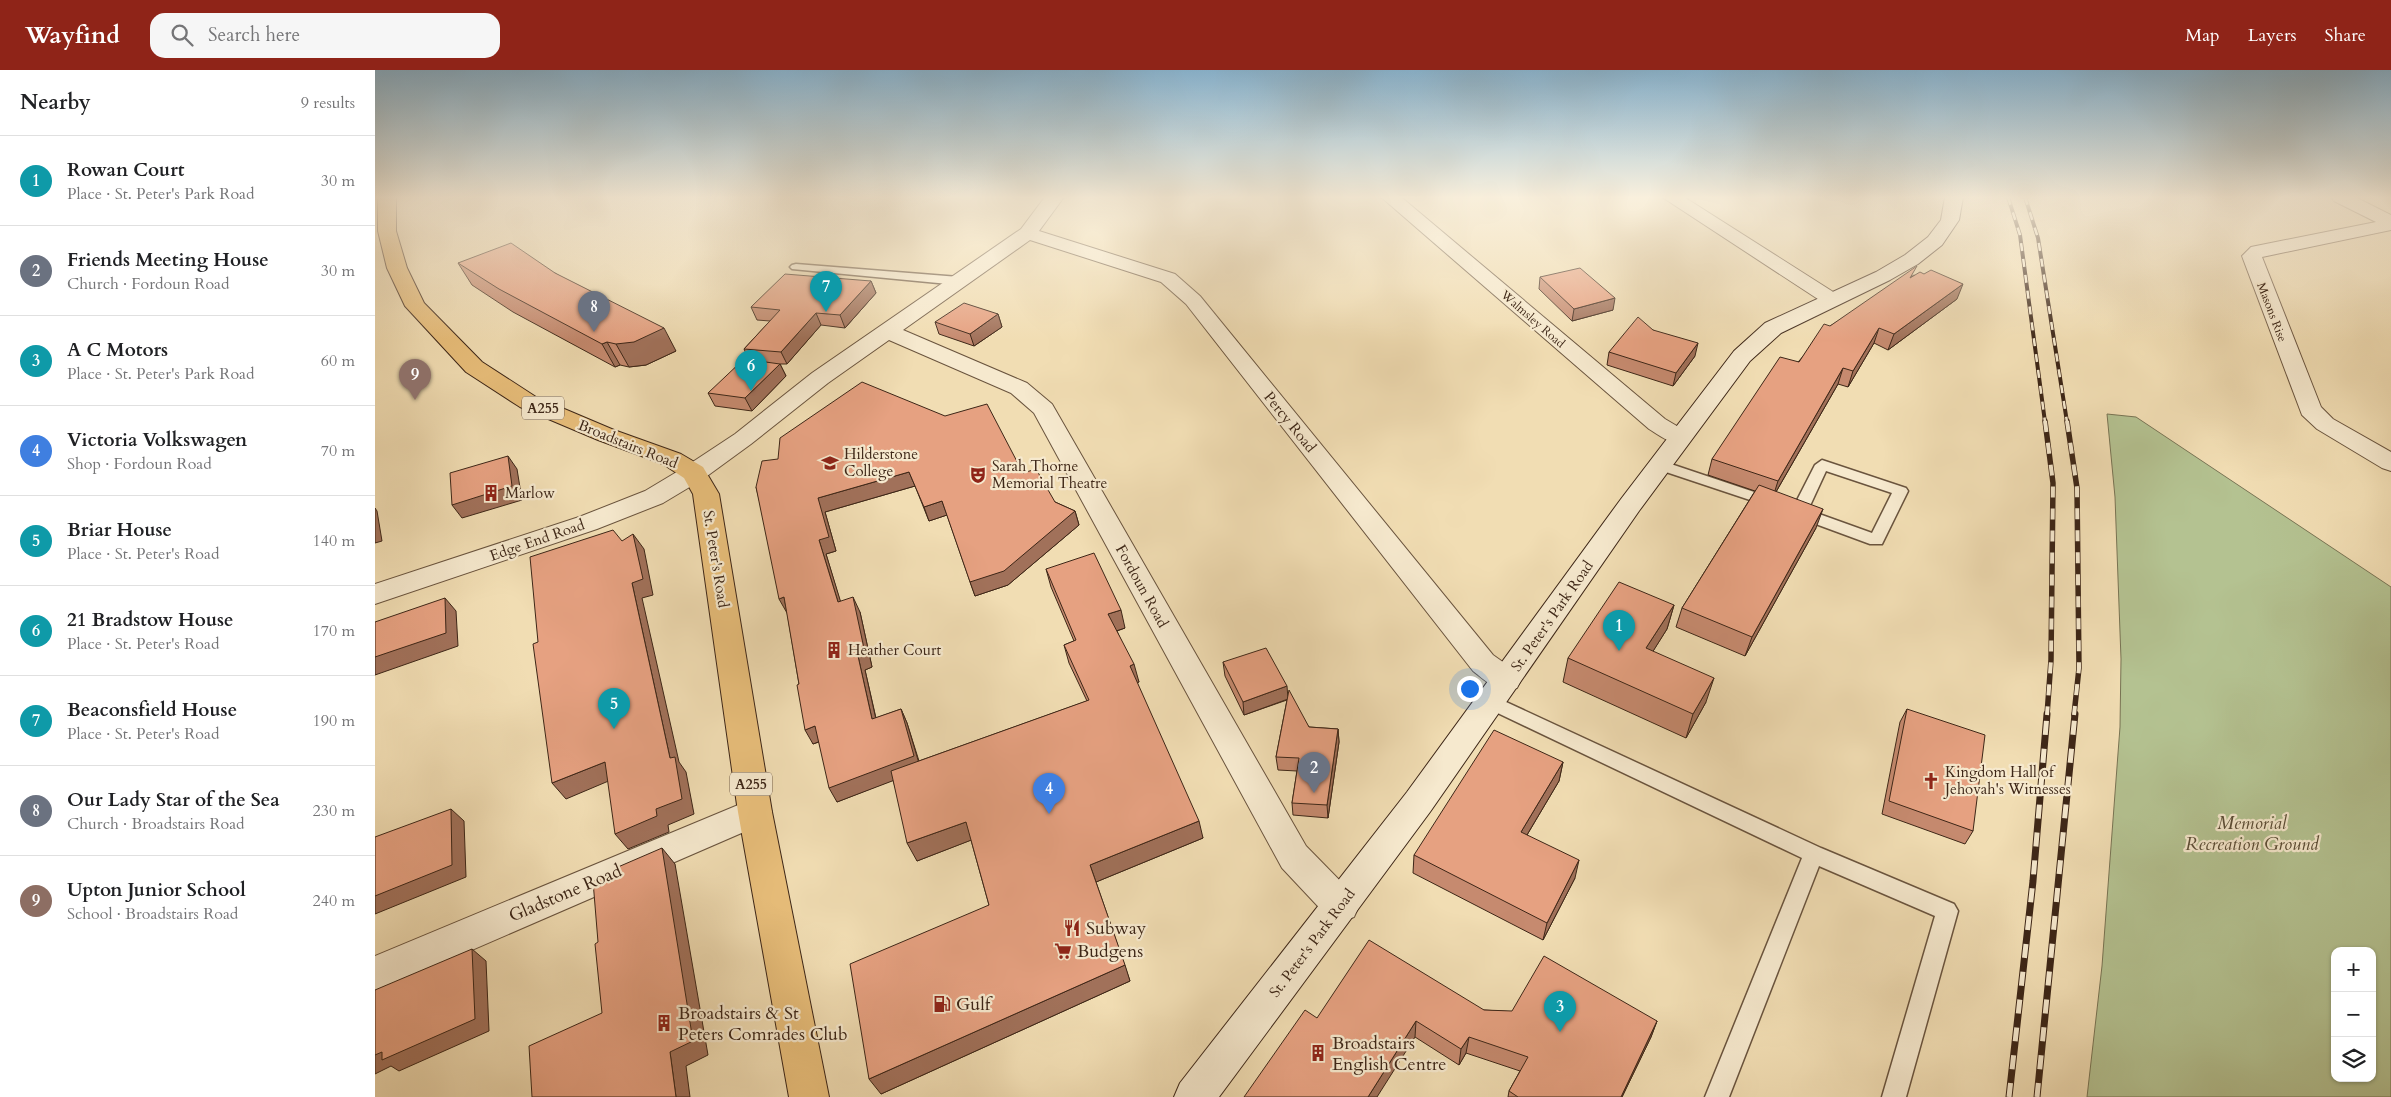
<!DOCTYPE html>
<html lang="en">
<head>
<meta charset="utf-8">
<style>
  :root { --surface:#fff; --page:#f6f6f6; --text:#202124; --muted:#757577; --line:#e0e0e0; --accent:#8f2418 }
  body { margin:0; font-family:Cardo,serif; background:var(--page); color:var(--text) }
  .controls { position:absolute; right:15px; bottom:15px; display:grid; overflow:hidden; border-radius:10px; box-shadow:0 1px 4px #0004 }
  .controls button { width:45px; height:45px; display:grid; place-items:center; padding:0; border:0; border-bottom:1px solid var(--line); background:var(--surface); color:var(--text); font:25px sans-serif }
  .you { position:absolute; left:1094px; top:618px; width:18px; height:18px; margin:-12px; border:4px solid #fff; border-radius:50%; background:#1a73e8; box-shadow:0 0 0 8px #1a73e833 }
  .badge { display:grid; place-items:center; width:32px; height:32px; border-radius:50%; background:var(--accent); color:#fff; font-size:16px; font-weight:700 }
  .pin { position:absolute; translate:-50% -41px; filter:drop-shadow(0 1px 2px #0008) }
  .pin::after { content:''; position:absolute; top:26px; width:18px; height:15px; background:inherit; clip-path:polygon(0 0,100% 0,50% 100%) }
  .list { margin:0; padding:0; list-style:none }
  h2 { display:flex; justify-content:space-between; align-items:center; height:65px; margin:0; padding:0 20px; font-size:21px }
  h2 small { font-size:16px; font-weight:400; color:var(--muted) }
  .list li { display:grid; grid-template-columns:32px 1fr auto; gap:15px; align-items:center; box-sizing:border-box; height:90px; padding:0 20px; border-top:1px solid var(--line) }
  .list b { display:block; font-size:19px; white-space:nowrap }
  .list p { margin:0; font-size:16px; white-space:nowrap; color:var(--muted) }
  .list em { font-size:16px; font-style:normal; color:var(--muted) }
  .icon { flex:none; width:28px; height:28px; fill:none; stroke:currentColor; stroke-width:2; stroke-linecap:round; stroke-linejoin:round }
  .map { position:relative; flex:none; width:2016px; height:1027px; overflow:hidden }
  header { display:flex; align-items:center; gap:30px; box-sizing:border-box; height:70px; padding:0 25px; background:var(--accent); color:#fff }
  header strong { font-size:24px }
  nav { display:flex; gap:28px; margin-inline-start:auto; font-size:18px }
  .search { width:350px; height:45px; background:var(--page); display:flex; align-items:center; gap:12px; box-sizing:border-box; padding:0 18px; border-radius:15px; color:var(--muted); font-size:19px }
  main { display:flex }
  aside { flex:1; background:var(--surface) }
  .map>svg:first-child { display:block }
  .green { fill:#b4c291; stroke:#787454; fill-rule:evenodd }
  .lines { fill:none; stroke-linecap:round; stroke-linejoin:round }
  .service-casing { stroke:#6a543e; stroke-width:3 }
  .minor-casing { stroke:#6a543e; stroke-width:2 }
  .secondary-casing { stroke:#3d2617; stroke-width:2 }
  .primary-casing { stroke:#3d2617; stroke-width:2 }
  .service { fill:#f6e9ce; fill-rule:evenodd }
  .minor { fill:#f6e9ce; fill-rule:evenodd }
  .secondary { fill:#f6e9ce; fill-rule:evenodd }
  .primary { fill:#e8be7a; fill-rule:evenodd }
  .rail-far2-casing { stroke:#3d2617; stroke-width:4 }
  .rail-far1-casing { stroke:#3d2617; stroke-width:5.5 }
  .rail-casing { stroke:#3d2617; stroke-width:7 }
  .rail-far2 { stroke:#f6e9ce; stroke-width:2.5; stroke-dasharray:8; stroke-linecap:butt }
  .rail-far1 { stroke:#f6e9ce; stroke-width:4; stroke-dasharray:11; stroke-linecap:butt }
  .rail { stroke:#f6e9ce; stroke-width:5; stroke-dasharray:14; stroke-linecap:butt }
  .wall { fill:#c68a6f; stroke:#3d2617 }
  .shaded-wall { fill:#a1715a; stroke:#3d2617 }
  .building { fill:#e6a181; stroke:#3d2617 }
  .labels { text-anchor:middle; stroke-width:4.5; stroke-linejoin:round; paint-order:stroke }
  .far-street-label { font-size:12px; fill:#3d2617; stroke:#f6e9ce }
  .shield { fill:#f6e9ce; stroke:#74604e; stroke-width:1 }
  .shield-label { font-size:14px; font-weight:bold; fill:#3d2617 }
  .street-label { font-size:15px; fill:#3d2617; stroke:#f6e9ce }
  .poi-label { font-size:15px; fill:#3d2617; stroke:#f6e9ce; text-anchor:start }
  .near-park-label { font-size:18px; font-style:italic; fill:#5b4d36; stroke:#f6e9ce }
  .near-street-label { font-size:18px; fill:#3d2617; stroke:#f6e9ce }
  .near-poi-label { font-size:18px; fill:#3d2617; stroke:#f6e9ce; text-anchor:start }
</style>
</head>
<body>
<header>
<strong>Wayfind</strong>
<div class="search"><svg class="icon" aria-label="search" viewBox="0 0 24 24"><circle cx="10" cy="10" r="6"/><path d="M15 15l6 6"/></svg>Search here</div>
<nav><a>Map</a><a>Layers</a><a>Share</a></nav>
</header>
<main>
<aside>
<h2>Nearby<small>9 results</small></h2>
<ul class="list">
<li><span class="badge" style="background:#0f9aa8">1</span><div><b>Rowan Court</b><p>Place · St. Peter's Park Road</p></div><em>30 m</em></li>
<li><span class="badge" style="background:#6b7280">2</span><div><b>Friends Meeting House</b><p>Church · Fordoun Road</p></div><em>30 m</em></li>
<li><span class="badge" style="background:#0f9aa8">3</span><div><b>A C Motors</b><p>Place · St. Peter's Park Road</p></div><em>60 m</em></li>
<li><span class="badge" style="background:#3f7fe0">4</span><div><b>Victoria Volkswagen</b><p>Shop · Fordoun Road</p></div><em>70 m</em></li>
<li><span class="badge" style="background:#0f9aa8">5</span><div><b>Briar House</b><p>Place · St. Peter's Road</p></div><em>140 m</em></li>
<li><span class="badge" style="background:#0f9aa8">6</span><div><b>21 Bradstow House</b><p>Place · St. Peter's Road</p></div><em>170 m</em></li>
<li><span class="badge" style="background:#0f9aa8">7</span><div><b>Beaconsfield House</b><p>Place · St. Peter's Road</p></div><em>190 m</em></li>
<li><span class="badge" style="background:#6b7280">8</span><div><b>Our Lady Star of the Sea</b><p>Church · Broadstairs Road</p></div><em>230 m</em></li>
<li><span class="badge" style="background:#8d6e63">9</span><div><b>Upton Junior School</b><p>School · Broadstairs Road</p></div><em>240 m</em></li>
</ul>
</aside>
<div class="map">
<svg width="2016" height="1027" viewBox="0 0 2016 1027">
  <rect width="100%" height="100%" fill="#f1ddb3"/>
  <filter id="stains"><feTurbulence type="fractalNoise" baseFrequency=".004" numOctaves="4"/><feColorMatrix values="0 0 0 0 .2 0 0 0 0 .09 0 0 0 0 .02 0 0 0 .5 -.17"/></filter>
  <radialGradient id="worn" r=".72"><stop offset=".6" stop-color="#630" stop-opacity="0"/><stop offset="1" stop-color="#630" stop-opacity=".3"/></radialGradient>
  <path class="green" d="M1732 344 1761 347 2016 517V1027H1712L1727 896 1745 657 1746 589 1740 427ZM1960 881H1997V1008H1960Z"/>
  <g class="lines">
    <g class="service-casing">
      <path id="service" d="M421 194 584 207 590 211 584 215 417 199 415 197 417 195Z
        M1284 390 1403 430 1406 433 1403 436H1393L1279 398 1277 395 1279 392Z
        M1447 390 1531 418 1533 421 1507 474H1495L1419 446 1416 442 1440 395ZM1451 401 1517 423 1497 463 1433 440Z
        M1116 625 1446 778 1579 834 1583 841 1531 1027H1507L1560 846 1444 796 1354 1027H1330L1427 788 1110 637 1107 632 1110 627Z"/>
    </g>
    <g class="minor-casing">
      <path id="minor" d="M670 127H689L664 161 800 204 825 226 1118 585 1142 602 1146 610 1142 618C1123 624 1112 612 1098 601L811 234 786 212 655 170 528 260 652 313 677 334 931 776 979 825 984 836 979 847 966 852 953 847 907 798 659 343 636 323 514 270 453 313 376 374 328 409 288 433 222 459 0 534V514L204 447 270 421 310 397 360 364 437 303 646 159Z
        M1006 127H1026L1290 349 1312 362 1316 367 1312 372C1297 376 1287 367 1274 359Z
        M1287 127H1309L1463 225 1466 229 1463 233 1456 235 1449 233Z
        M1956 127H1980L2016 145V160L1887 187 1946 337 1958 349 2016 382V401L2007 398 1942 359 1927 345 1867 186 1876 177 2001 152 1959 131Z
        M380 728 392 732 397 742 392 752 0 922V886Z"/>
    </g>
    <g class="secondary-casing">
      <path id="secondary" d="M1570 127H1588L1584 150 1567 175 1543 194 1515 210 1406 263 1375 291 1264 441 1055 742 844 1027H799L805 1013 1032 722 1246 429 1359 281 1390 253 1501 202 1530 185 1553 167 1566 150Z"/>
    </g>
    <g class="primary-casing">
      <path id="primary" d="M3 127H21V161L32 198 49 233 107 292 161 327 239 360 306 384 328 397 344 424 397 742 454 1027H414L363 742 318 424 309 408 288 394 223 370 145 337 91 302 30 236 12 198 3 161Z"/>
    </g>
    <use href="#service" class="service"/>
    <use href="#minor" class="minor"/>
    <use href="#secondary" class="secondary"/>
    <use href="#primary" class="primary"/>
    <g class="rail-far2-casing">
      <path id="rail-far2" d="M1633 127 1645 165 1670 352
        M1650 127 1663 168 1692 352"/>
    </g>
    <g class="rail-far1-casing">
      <path id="rail-far1" d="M1670 351 1678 413 1676 590 1672 645
        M1692 351 1702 418 1704 598 1699 645"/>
    </g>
    <g class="rail-casing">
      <path id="rail" d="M1634 1027 1658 811 1672 644
        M1662 1027 1700 644"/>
    </g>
    <use href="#rail-far2" class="rail-far2"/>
    <use href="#rail-far1" class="rail-far1"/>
    <use href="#rail" class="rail"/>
  </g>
  <path class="wall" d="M83 193 180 203 301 281 271 295 254 297 245 295 240 297 138 242 97 215Z
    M1539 205 1582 229 1513 280 1499 273 1473 317 1463 314 1401 422 1441 458 1370 586 1301 557 1307 538 1380 421 1333 405 1337 389 1455 256Z
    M1165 207 1238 240 1197 251 1164 219Z
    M496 211 501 223 470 258 446 255 412 294H405L411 306 377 341 340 336 333 323 374 290 369 279 395 251 382 250 376 237Z
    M623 244 627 257 599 276 564 264 560 252Z
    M1278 260 1320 286 1298 316 1232 295 1234 282Z
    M648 403 680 432 700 441 704 455 633 515 600 526 572 445 554 451 540 416 450 442 461 481 451 484 465 531 485 542 497 597 490 600 501 648 526 639 532 653 544 691 712 631 694 593 689 575 699 571 676 517 671 499 750 558 742 561 764 612 762 613 828 768 721 812 755 911 506 1024 614 835 596 770 542 791 518 710 462 732 444 672 438 674 424 614 412 542 381 417Z
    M1299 535 1292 559 1278 581 1331 632 1311 668 1188 612 1193 588Z
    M848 592 913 626 934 657 963 659 964 672 953 748 918 745 917 733 922 701 903 700 901 687 912 630 869 645 850 606Z
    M1532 639 1598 761 1590 774 1507 744 1525 652Z
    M1188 692 1184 711 1152 765 1200 808 1168 870 1038 803 1039 785Z
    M1109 940 1282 951 1276 967 1247 1027H1133L1134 1021 1145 1001 1091 983 1084 995 1040 967 942 948Z"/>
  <path class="shaded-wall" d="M496 211 501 223 470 258 465 245Z
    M1588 214 1582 229 1513 280 1519 264Z
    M1240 228 1238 240 1197 251 1199 239Z
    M441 243 446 255 412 294 406 282Z
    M623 244 627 257 599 276 595 264Z
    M289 258 301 281 271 295 254 297 241 274Z
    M1504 258 1499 273 1473 317 1478 301Z
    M232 272 245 295 240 297 227 274Z
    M1323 273 1320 286 1298 316 1301 303Z
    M405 294 411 306 377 341 370 328Z
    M1468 298 1463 314 1398 427 1403 411Z
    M133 386 142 399 147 430 87 448 77 435Z
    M534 402 540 416 450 442 461 481 451 484 470 546 463 532 444 470 443 428Z
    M567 431 572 445 554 451 549 437Z
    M0 438 2 441 7 471 0 473Z
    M1448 439 1441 458 1370 586 1377 567Z
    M700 441 704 455 633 515 600 526 595 512Z
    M258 464 269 479 278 525 267 528 304 692 311 702 319 744 293 755 294 762 253 779 240 764 281 739 295 688 257 513Z
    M409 527 412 543 404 529Z
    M478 527 485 542 497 597 490 600 504 663 497 649 483 586Z
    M70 528 81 541 83 576 0 605V587Z
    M1299 535 1292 559 1265 602 1271 578Z
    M746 540 750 558 738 562 733 544Z
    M759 594 764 612 759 614 755 596Z
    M1339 608 1331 632 1311 668 1318 644Z
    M912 616 913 629 869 645 868 632Z
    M526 639 532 653 546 700 462 732 454 718Z
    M440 656 448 670 438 674 430 660Z
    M963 659 964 672 953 748 952 735Z
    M230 692 243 707 191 729 177 713Z
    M1188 692 1184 711 1143 780 1146 762Z
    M76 739 89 751 91 807 0 844V826Z
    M824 751 828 768 721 812 715 795Z
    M591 752 599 769 542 791 532 773Z
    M287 778 300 794 333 985 311 996 315 1027H301L295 982Z
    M1204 790 1200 808 1168 870 1172 853Z
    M97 879 111 891 114 961 24 1001 16 996 0 1004V985Z
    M750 895 755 911 506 1024 494 1009Z
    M1041 951 1040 967 1002 1027H993Z
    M1282 951 1276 967 1247 1027H1246Z
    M1094 967 1091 983 1084 995 1086 979Z"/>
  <path class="building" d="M136 173 180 203 289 258 259 272 241 274 232 272 227 274 124 219 83 193Z
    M1542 196 1535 208 1545 202 1549 204 1556 200 1588 214 1519 264 1504 258 1478 301 1468 298 1403 411 1337 389 1405 287 1424 292 1449 254 1455 256Z
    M1205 198 1240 228 1199 239 1165 207Z
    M410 204 496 211 465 245 441 243 406 282 369 279 405 240 376 237Z
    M589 233 623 244 595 264 560 252Z
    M1263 247 1278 260 1323 273 1301 303 1234 282Z
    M369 289 405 294 370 328 333 323Z
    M487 312 570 346 612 334 648 403 661 399 680 432 700 441 629 501 595 512 567 431 549 437 534 402 443 428 454 467 444 470 463 532 478 527 490 583 483 586 497 649 526 639 539 686 454 718 440 656 430 660 422 615 424 614 409 527 404 529 381 417 387 391 403 389 405 368Z
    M133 386 137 416 77 435 75 403Z
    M1384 415 1448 439 1377 567 1307 538Z
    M238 460 247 471 258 464 268 509 257 513 295 688 300 687 307 729 281 739 282 746 240 764 230 692 177 713 158 574 163 572 155 487Z
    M719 483 746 540 733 544 759 594 755 596 824 751 715 795 750 895 494 1009 475 894 614 835 591 752 532 773 516 701 714 630 689 575 701 570 671 499Z
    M1244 512 1299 535 1271 578 1339 608 1318 644 1193 588Z
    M70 528 71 563 0 587V552Z
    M891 578 912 616 868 632 848 592Z
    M914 620 934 657 963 659 952 735 917 733 924 688 901 687Z
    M1532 639 1610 665 1598 761 1514 731Z
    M1119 660 1188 692 1146 762 1204 790 1172 853 1039 785Z
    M76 739 77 795 0 826V767Z
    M287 778 318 971 295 982 301 1027H157L154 976 227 943 220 874 223 872 218 811 244 801 243 797Z
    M994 870 1109 940 1137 941 1169 886 1282 951 1246 1027H1143L1134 1021 1153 987 1094 967 1086 979 1041 951 993 1027H869L930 940 942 948Z
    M97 879 100 949 7 990V982L0 985V920Z"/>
  <linearGradient id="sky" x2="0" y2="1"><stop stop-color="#89b6d3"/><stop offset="0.47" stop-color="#f9f0dd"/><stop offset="1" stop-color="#f9f0dd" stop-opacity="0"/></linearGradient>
  <rect width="2016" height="271" fill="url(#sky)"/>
  <defs>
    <g id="school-bare" transform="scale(1.35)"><path d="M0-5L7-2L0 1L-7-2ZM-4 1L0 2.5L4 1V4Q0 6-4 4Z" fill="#8f2418" stroke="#f6e9ce" stroke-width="2.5" paint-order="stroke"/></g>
    <g id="theatre-bare" transform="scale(1.35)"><path d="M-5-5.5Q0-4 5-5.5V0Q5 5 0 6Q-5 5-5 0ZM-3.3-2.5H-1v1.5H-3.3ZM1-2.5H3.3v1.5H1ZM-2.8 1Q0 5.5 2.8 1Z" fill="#8f2418" stroke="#f6e9ce" stroke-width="2.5" paint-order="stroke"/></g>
    <g id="building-bare" transform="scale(1.35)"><path d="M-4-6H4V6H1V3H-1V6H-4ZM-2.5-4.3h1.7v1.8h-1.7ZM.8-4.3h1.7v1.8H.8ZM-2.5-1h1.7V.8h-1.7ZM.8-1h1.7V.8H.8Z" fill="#8f2418" stroke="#f6e9ce" stroke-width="2.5" paint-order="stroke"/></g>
    <g id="church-bare" transform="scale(1.35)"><path d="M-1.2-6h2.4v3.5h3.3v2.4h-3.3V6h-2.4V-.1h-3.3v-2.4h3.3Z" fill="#8f2418" stroke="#f6e9ce" stroke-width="2.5" paint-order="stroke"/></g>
    <g id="restaurant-bare" transform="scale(1.35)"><path d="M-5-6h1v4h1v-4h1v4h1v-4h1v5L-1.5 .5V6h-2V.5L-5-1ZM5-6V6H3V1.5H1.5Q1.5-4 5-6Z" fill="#8f2418" stroke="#f6e9ce" stroke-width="2.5" paint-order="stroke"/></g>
    <g id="supermarket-bare" transform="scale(1.35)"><path d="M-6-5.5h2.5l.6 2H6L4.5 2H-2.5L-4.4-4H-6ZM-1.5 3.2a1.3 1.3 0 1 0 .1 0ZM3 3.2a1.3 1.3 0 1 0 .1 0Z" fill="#8f2418" stroke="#f6e9ce" stroke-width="2.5" paint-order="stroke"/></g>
    <g id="fuel-bare" transform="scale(1.35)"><path d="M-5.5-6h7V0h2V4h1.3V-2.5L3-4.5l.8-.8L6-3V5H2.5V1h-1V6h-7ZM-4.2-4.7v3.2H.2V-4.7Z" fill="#8f2418" stroke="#f6e9ce" stroke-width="2.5" paint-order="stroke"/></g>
  </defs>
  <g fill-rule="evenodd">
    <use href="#school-bare" x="455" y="393"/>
    <use href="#theatre-bare" x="603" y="405"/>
    <use href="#building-bare" x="116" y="423"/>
    <use href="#building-bare" x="459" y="580"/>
    <use href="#church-bare" x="1556" y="711"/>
    <use href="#restaurant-bare" x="697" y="858"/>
    <use href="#supermarket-bare" x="688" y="881"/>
    <use href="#fuel-bare" x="567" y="934"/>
    <use href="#building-bare" x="289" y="953"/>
    <use href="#building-bare" x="943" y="983"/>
  </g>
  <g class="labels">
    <g class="far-street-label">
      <text transform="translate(1897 242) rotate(69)" y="4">Masons Rise</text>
      <text transform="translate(1158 249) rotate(41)" y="4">Walmsley Road</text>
    </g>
    <g class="shield">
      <rect x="147" y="326.5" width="42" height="23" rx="4"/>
      <rect x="355" y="702.5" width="42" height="23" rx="4"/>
    </g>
    <g class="shield-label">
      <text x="168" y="343">A255</text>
      <text x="376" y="719">A255</text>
    </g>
    <g class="street-label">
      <text transform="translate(915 352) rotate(51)" y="5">Percy Road</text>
      <text transform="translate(253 374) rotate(22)" y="5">Broadstairs Road</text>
      <text transform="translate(162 470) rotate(-19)" y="5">Edge End Road</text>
      <text transform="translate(341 489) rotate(81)" y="5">St. Peter's Road</text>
      <text transform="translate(767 516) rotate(61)" y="5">Fordoun Road</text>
      <text transform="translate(1177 546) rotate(-55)" y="5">St. Peter's Park Road</text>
      <text transform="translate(937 873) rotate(-53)" y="5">St. Peter's Park Road</text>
    </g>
    <g class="poi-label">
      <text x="469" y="389">Hilderstone<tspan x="469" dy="17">College</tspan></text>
      <text x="617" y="401">Sarah Thorne<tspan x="617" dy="17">Memorial Theatre</tspan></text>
      <text x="130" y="428">Marlow</text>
      <text x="473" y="585">Heather Court</text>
      <text x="1570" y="707">Kingdom Hall of<tspan x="1570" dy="17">Jehovah's Witnesses</tspan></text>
    </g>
    <g class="near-park-label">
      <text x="1877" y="759">Memorial<tspan x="1877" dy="21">Recreation Ground</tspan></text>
    </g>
    <g class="near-street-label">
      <text transform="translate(190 823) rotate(-23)" y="6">Gladstone Road</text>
    </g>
    <g class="near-poi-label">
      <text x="711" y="864">Subway</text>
      <text x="702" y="887">Budgens</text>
      <text x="581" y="940">Gulf</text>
      <text x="303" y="949">Broadstairs &amp; St<tspan x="303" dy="21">Peters Comrades Club</tspan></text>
      <text x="957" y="979">Broadstairs<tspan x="957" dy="21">English Centre</tspan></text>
    </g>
  </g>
  <rect width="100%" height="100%" filter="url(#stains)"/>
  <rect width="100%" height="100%" fill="url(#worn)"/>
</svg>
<div class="controls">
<button>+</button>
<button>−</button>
<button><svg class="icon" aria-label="layers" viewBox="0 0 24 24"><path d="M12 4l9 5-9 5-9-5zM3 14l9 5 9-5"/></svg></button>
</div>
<div class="you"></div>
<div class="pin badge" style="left:1244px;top:581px;background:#0f9aa8">1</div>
<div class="pin badge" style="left:939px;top:723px;background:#6b7280">2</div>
<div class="pin badge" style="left:1185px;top:962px;background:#0f9aa8">3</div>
<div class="pin badge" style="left:674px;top:744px;background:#3f7fe0">4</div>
<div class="pin badge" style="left:239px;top:659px;background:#0f9aa8">5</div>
<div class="pin badge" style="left:376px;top:321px;background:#0f9aa8">6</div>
<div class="pin badge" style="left:451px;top:242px;background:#0f9aa8">7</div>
<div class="pin badge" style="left:219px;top:262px;background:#6b7280">8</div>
<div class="pin badge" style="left:40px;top:330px;background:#8d6e63">9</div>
</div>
</main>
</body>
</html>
